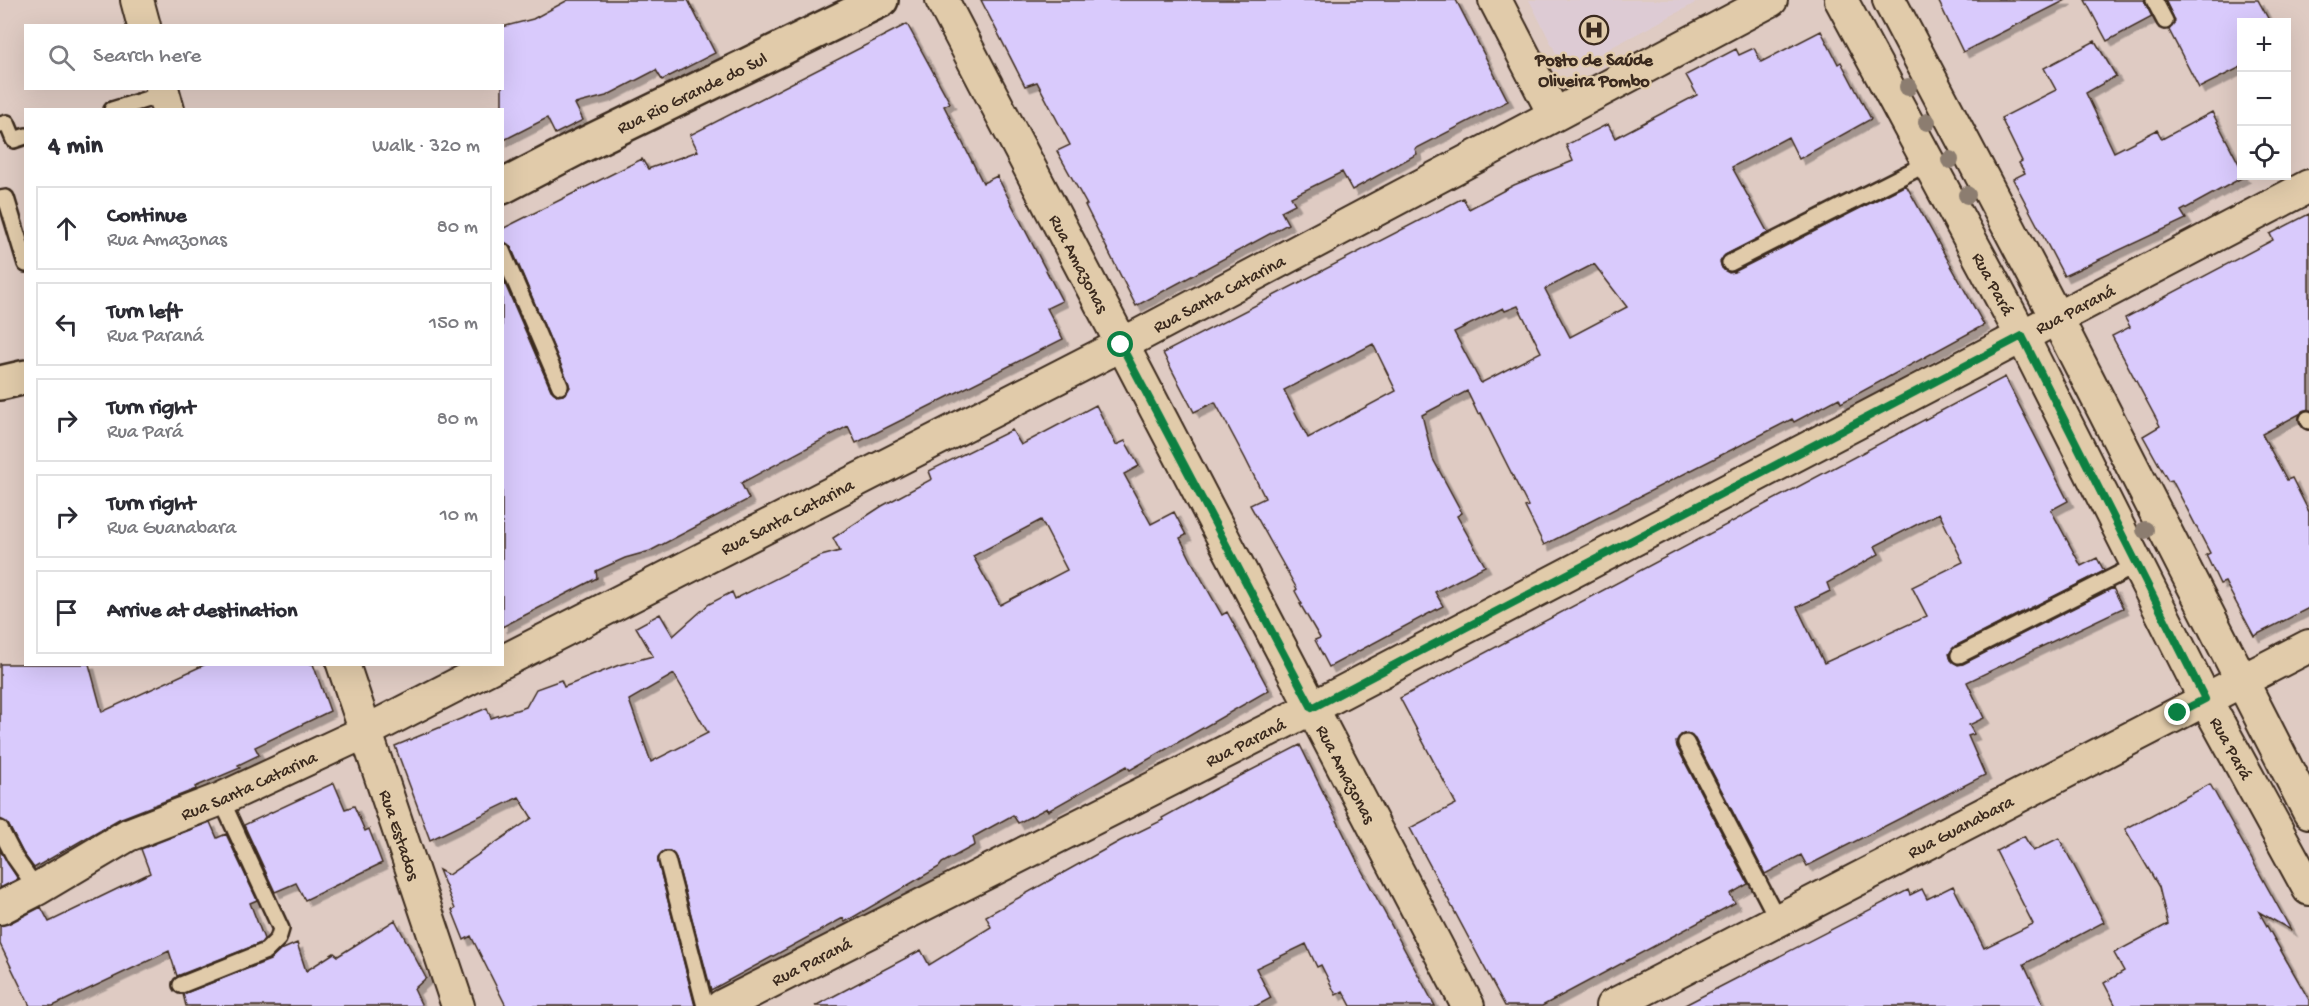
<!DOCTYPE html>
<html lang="en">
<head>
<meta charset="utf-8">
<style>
  :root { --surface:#fff; --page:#f2f2f3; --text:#2b2b33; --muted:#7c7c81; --line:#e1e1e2 }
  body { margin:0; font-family:"Gochi Hand",sans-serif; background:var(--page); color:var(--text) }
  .controls { position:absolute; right:18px; top:18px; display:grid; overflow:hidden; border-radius:0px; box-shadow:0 6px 24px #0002 }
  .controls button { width:54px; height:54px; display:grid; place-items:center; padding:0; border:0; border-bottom:2px solid var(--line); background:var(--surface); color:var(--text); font:30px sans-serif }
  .stop { position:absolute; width:18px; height:18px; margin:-14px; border:4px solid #0b8043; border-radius:50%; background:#fff }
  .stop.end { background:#0b8043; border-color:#fff; box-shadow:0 2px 6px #0008 }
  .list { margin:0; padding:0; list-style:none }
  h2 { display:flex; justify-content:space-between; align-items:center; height:78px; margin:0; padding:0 24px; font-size:26px }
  h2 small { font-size:20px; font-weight:400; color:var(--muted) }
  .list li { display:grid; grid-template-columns:39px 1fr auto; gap:18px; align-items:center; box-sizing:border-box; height:84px; margin:0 12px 12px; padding:0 12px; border:2px solid var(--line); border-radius:0px }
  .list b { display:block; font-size:22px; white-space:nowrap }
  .list p { margin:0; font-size:20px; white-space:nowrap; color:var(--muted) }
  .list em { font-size:20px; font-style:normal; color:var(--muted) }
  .icon { flex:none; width:33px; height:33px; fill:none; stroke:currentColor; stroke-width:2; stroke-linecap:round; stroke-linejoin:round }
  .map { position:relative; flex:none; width:2309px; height:1006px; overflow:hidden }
  .search { position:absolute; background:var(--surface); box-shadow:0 6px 24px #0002; left:24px; top:24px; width:480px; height:66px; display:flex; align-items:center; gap:15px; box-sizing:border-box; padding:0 21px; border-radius:0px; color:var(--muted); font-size:22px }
  .panel { position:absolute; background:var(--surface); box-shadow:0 6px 24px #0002; left:24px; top:108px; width:480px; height:558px; border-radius:0px }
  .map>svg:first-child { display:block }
  .built { fill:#ddcbd4 }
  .building { fill:#d9cafc; stroke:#3b2a1e; stroke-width:1.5; fill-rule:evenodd; filter:url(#shadow) }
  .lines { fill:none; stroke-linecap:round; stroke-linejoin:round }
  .lane-casing { stroke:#3b2a1e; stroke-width:20 }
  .street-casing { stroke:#3b2a1e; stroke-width:36 }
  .secondary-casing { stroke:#3b2a1e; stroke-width:38 }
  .lane { stroke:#e1cbaa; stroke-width:15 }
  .street { stroke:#e1cbaa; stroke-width:32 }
  .secondary { stroke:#e1cbaa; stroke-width:33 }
  .tree { fill:#8c7d6f }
  .route { stroke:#0b8043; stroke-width:8 }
  .labels { text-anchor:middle; stroke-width:4.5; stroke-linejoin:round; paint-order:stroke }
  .poi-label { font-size:18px; font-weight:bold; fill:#3b2a1e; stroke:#e1cbaa }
  .street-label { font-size:18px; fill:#3b2a1e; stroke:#e1cbaa }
</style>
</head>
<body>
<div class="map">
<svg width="2309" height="1006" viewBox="0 0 2309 1006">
  <defs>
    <filter id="shadow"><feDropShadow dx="5.5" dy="5.5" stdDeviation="0" flood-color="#0004"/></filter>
  </defs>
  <rect width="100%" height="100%" fill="#dfcbc3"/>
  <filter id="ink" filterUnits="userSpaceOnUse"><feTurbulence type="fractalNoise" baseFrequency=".0167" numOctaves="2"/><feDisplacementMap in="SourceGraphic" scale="12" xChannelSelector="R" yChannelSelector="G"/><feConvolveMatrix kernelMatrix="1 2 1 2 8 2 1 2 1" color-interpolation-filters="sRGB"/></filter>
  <g filter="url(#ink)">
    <path class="built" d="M1529 0H1701L1576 66 1560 61Z"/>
    <path class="building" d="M568 0H688L715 53 662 80 656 70 606 96 575 104 583 120 555 134 547 118 502 141V27L533 19Z
      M981 0H1456L1508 101 1415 149 1417 154 1352 190 1342 172 1291 197 1295 204 1281 211 1288 224 1136 306 1085 205H1087L1057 151 1070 145 1037 82 1025 86Z
      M1938 0H2066L1963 52Z
      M2085 0H2144L2152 17 2107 41Z
      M2165 0H2258L2270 22H2241V67L2199 88 2169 30 2175 21Z
      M907 24 950 103 944 106 983 183 997 176 1062 301 1047 308 1063 339 856 443 848 426 741 483 749 499 650 551 625 558 596 571 597 578 502 627V277L551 390 558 396 563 395 570 387 511 247 502 241V229L642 159 648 169 698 151 690 135Z
      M1821 31 1838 64 1841 62 1871 119 1799 159 1788 137 1732 167 1768 233 1725 255 1720 262 1722 268 1729 273 1734 272 1906 185 1984 325 1841 403 1839 398 1794 422 1792 419 1544 545 1525 507 1528 506 1481 413 1478 414 1467 391 1422 415 1433 459 1462 513 1457 516 1485 566 1435 592 1443 606 1329 667 1315 640 1320 638 1300 604H1302L1295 591 1297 589 1250 505 1265 498 1245 458 1215 402 1194 412 1163 353 1463 198 1469 209 1514 185 1573 161 1566 145 1608 124 1615 138 1672 108 1697 95 1686 75 1736 49 1739 55 1754 48 1761 62ZM1594 264 1627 307 1570 337 1545 289ZM1518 306 1541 352 1481 383 1454 332 1503 308 1505 311ZM1373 344 1396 391 1308 438 1284 390Z
      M2095 41 2116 76 2086 93 2114 152 2157 130 2162 139 2212 112 2241 168V176H2245L2181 211 2186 219 2064 276 2013 179 2025 173 2019 163 2022 161 2001 118 2056 90 2044 68Z
      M2309 214V409L2262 434 2287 480 2292 478 2309 512V608L2254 636 2225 582 2220 584 2206 555 2210 553 2172 480 2168 481 2143 436 2160 426 2112 336 2130 327 2125 318 2273 240 2270 234Z
      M2005 377 2068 501 2051 510 2081 566 2097 558 2104 571 1955 646 1949 654 1951 660 1958 665 1963 664 2113 588 2123 608 1967 682 1984 718 1969 725 1974 734 1968 736 1985 775 1807 866 1801 855 1765 874 1695 739 1687 733 1681 735 1676 742 1677 747 1748 884 1730 894 1735 903 1542 1006H1505L1410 828 1456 804 1400 698ZM1939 513 1963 562 1912 587 1927 616 1824 663 1797 607 1830 591 1827 583 1879 554 1875 546Z
      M1096 405 1116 445 1125 441 1139 466 1124 474 1151 524 1174 512 1186 535 1180 538 1192 562 1222 615 1227 612 1269 690 1130 770 1127 766 1048 811 1047 808 1018 823 1013 815 973 837 975 845 942 863 939 867 845 922 843 918 711 990 676 858 670 851H664L658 857V862L695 1006H506L471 936 464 940 452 910 455 909 439 870 448 875 532 818 519 797 430 840 395 746 487 708 491 718 526 707 536 689 561 680 564 687 619 665 653 656 636 627 660 614 673 636 709 604 732 592 735 599 821 556 840 551 833 538 882 506 932 479 929 471 1012 430 1021 445ZM1041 520 1067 570 1000 605 973 556ZM674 674 708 733 651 762 629 700Z
      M0 664H89L102 712 206 664H313L330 711 255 747 259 755 238 765 240 768 195 787 196 789 119 819 34 868 23 853 8 824 0 819Z
      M1300 745 1362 871 1435 1006H1351L1343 991 1336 995 1321 965 1317 967 1306 944 1256 968 1271 998 1256 1006H815L921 950 929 965 991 927 986 916 1120 841 1163 820 1162 818 1213 790Z
      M334 783 345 809 354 806 365 831 369 829 382 863 305 900 296 883 275 892 244 825Z
      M2210 784 2291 930 2259 912 2309 1000V1006H2116L2104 983 2124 971 2114 953 2168 924 2159 887 2125 829Z
      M210 822 217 838 226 834 257 900 250 903 264 939 261 943 177 976 169 951 53 1006H30L0 944V926L8 924 41 907 49 922 150 873 141 849Z
      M2024 836 2033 851 2059 838 2104 922 2024 964 2044 1006H1683L1908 890 1910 895 1922 889 1927 899 1953 886 1984 948 2033 924 1996 851Z
      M0 850 18 879 0 888Z
      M395 920 426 978 414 989 422 1006H186L183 994 270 960 281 950 297 943 306 971 334 953 338 956Z"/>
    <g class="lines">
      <g class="lane-casing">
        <path id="lane" d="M2154 0 2165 21
          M112 110 164 94
          M0 125 7 123 14 140 26 136
          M0 199 6 198 26 264
          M502 251 560 386
          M1730 263 1928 163
          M2308 419 2309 421
          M1959 655 2137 565
          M1686 743 1778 920
          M0 829 15 858 37 889
          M667 860 705 1006
          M181 985 266 951 278 939 281 929 221 799"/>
      </g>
      <g class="street-casing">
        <g id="street">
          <path d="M137 0 144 26"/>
          <path id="s1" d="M942 0 1468 1006"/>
          <path d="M1495 0 1554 114"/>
          <path id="s2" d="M1841 0 2022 336 2205 699 2309 889"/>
          <path d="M1889 0 2056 317 2309 812"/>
          <path d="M162 88 168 110"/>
          <path id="s3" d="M502 662 1121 345 1771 0"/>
          <path id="s4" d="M343 664 458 1006"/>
          <path id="s5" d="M0 908 37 889 128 835 221 799 365 732 497 664"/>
          <path id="s6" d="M722 1006 1312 708 2309 186"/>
          <path id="s7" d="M1612 1006 2309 646"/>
        </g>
      </g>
      <g class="secondary-casing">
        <g id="secondary">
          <path id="s8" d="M502 187 575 149 881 0"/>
          <path d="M0 383 26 377"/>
        </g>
      </g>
      <use href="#lane" class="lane"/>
      <use href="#street" class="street"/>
      <use href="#secondary" class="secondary"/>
    </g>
    <g class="tree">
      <circle cx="1908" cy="87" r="9"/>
      <circle cx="1927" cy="122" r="9"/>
      <circle cx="1950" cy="160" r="9"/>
      <circle cx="1967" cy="195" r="9"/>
      <circle cx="2145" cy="530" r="9"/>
    </g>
  </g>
  <g class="lines" filter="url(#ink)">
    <path class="route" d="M1121 345 1312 708 2022 336 2205 699 2178 713"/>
  </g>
  <defs>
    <g id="hospital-ring" transform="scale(1.5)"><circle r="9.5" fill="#e1cbaa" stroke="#3b2a1e" stroke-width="1.5"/><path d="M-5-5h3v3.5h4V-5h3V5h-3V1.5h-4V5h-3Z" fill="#3b2a1e"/></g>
  </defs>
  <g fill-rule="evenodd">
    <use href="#hospital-ring" x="1594" y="30"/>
  </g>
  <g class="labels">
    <g class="poi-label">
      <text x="1594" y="65">Posto de Saúde<tspan x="1594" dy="21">Oliveira Pombo</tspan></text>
    </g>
    <g class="street-label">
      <text dy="6" stroke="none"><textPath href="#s8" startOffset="212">Rua Rio Grande do Sul</textPath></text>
      <text dy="6" stroke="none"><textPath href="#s1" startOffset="297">Rua Amazonas</textPath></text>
      <text dy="6" stroke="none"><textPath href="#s2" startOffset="322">Rua Pará</textPath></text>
      <text dy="6" stroke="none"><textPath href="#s3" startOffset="806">Rua Santa Catarina</textPath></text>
      <text dy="6" stroke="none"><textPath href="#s6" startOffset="1522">Rua Paraná</textPath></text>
      <text dy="6" stroke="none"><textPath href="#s3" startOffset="320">Rua Santa Catarina</textPath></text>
      <text dy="6" stroke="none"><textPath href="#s6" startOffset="586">Rua Paraná</textPath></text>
      <text dy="6" stroke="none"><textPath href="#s2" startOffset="844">Rua Pará</textPath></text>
      <text dy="6" stroke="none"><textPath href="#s1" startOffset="873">Rua Amazonas</textPath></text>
      <text dy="6" stroke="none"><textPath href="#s5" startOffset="278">Rua Santa Catarina</textPath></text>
      <text dy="6" stroke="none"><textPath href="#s7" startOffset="392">Rua Guanabara</textPath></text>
      <text dy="6" stroke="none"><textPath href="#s4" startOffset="180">Rua Estados</textPath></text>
      <text dy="6" stroke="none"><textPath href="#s6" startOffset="100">Rua Paraná</textPath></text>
    </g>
  </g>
</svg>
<div class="controls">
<button>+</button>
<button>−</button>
<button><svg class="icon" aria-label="locate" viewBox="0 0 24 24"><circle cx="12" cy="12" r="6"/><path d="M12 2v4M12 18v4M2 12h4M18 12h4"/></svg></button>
</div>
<div class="stop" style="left:1121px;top:345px"></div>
<div class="stop end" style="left:2178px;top:713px"></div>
<div class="search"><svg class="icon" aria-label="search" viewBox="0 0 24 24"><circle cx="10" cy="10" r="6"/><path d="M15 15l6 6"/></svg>Search here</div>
<section class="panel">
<h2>4 min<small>Walk · 320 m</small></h2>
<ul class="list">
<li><svg class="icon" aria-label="ahead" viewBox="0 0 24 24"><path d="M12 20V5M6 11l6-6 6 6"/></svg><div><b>Continue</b><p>Rua Amazonas</p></div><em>80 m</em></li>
<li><svg class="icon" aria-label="left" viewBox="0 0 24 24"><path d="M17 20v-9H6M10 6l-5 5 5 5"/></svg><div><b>Turn left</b><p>Rua Paraná</p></div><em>150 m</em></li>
<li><svg class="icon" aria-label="right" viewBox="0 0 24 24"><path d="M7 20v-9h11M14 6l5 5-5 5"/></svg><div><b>Turn right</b><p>Rua Pará</p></div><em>80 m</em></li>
<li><svg class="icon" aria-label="right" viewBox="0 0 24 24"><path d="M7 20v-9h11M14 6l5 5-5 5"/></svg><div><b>Turn right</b><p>Rua Guanabara</p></div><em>10 m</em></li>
<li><svg class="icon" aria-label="arrive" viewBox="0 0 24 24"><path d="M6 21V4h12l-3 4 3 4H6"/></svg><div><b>Arrive at destination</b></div></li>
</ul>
</section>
</div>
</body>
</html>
